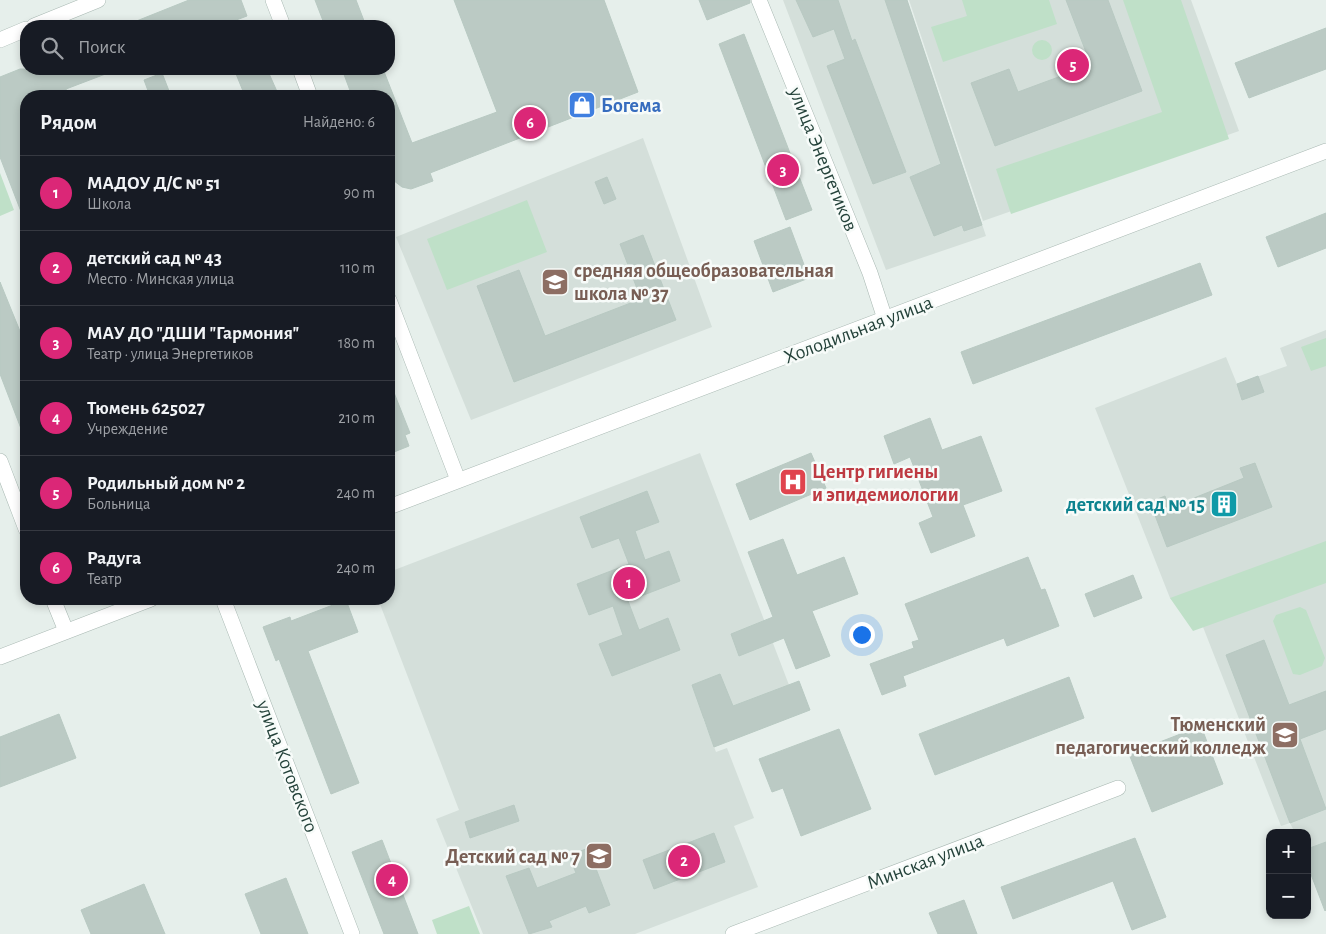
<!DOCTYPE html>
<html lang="ru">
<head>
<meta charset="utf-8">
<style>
  :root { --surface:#171b24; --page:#20242c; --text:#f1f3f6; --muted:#9ea1a6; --line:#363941; --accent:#db2777 }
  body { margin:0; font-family:"Alegreya Sans",sans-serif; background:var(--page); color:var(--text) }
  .controls { position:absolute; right:15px; bottom:15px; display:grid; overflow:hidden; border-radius:10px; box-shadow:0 2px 8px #0003 }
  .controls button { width:45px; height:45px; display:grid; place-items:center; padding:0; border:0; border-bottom:1px solid var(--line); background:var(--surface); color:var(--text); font:25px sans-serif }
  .you { position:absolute; left:861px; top:634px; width:18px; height:18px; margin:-12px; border:4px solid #fff; border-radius:50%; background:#1a73e8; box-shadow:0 0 0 8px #1a73e833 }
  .badge { display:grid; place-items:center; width:32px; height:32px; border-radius:50%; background:var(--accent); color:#fff; font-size:16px; font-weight:700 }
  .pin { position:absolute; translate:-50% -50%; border:2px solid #fff; box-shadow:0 1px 5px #0006 }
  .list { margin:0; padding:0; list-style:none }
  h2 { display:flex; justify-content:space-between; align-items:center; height:65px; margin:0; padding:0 20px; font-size:21px }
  h2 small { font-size:16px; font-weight:400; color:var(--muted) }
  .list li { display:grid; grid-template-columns:32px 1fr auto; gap:15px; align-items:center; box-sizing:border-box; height:75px; padding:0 20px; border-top:1px solid var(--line) }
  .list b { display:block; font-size:19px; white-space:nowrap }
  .list p { margin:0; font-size:16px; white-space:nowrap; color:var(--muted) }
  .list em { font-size:16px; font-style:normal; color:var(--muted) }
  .icon { flex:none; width:28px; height:28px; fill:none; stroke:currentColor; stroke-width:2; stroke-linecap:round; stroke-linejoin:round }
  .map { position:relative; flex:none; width:1326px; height:934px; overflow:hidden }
  .search { position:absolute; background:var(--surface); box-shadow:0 2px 8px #0003; left:20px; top:20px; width:375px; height:55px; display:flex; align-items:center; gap:12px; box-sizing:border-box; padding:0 18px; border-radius:20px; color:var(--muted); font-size:19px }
  .panel { position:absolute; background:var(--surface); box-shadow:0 2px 8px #0003; left:20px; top:90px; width:375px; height:515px; border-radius:20px }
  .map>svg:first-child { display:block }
  .built { fill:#d4dfda }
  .green { fill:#bfe0c8 }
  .building { fill:#bbcac4; stroke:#b8c9c2 }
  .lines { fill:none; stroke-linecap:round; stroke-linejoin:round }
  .minor-casing { stroke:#a8b8b2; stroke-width:16 }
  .tertiary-casing { stroke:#a8b8b2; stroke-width:16 }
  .minor { stroke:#fff; stroke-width:15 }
  .tertiary { stroke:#fff; stroke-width:15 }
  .labels { text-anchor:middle; stroke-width:5; stroke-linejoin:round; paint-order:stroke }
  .shop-label { font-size:20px; font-weight:bold; fill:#366cbe; stroke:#f7fbf9; text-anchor:start }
  .street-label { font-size:20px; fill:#24423a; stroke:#f7fbf9 }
  .education-label { font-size:20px; font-weight:bold; fill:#785e54; stroke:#f7fbf9; text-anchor:end }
  .health-label { font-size:20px; font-weight:bold; fill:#be3a42; stroke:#f7fbf9; text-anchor:start }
  .culture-label { font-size:20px; font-weight:bold; fill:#0d838f; stroke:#f7fbf9; text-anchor:end }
</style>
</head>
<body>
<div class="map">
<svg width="1326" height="934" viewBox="0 0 1326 934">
  <rect width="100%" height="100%" fill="#e6efeb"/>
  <path class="built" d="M783 0H907L986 236 886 270Z
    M909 0H1191L1239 131 983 221Z
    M643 138 712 327 471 420 396 237Z
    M1326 330V842L1307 849V833H1295L1290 823 1281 826 1203 627 1170 598 1095 408 1226 357 1237 384 1287 366 1280 348Z
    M700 453 789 685 703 718 716 752 727 748 754 818 734 826 758 887 635 934H483L436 819 459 810 378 599H389V572Z"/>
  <path class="green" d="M962 0H1049L1057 24 943 62 931 27 967 16Z
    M1123 0H1181L1229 139 1011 214 996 169 1162 112Z
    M1032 50a10 10 0 1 1 20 0a10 10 0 1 1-20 0Z
    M0 173 14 210 0 216Z
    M527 200 547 252 447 290 427 239Z
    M1326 338V366L1311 371 1301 347Z
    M1326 541V583L1193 631 1170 598Z
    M1300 607 1306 610 1325 658 1322 666 1300 675 1293 674 1273 621 1276 615Z
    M469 906 480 934H437L432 920Z"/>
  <path class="building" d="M189 0H241L247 16 220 26H124Z
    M315 0H356L366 26H325Z
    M454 0H604L638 92 430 173 433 181 411 189 402 187 389 177V96H352L342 69H383L412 143 497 112Z
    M699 0H750V3L707 20Z
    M796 0H838L852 41 855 39 906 172 873 184 827 66 845 59 834 29 813 37Z
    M885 0H907L982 225 964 231 962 225 934 236 910 177 941 164Z
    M1066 0H1108L1142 91 995 146 971 83 1009 69 1018 92 1091 65Z
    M1326 28V69L1249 98 1235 63Z
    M744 34 812 210 786 220 719 44Z
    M20 69 116 70 66 89 67 93 58 96H50L48 92 36 96H26L25 222 0 157V77Z
    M234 69H267L279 96H245Z
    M162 73 171 96H150L144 80Z
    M607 177 616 199 604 204 595 182Z
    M1326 213V248L1278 267 1266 237Z
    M790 227 809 278 773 292 754 241Z
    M643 235 676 320 514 382 477 286 519 270 545 336 641 299 620 244Z
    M1200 263 1212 295 973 384 961 352Z
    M0 282 26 346 25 439 0 374Z
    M1258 376 1264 392 1242 400 1237 384Z
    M389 380 410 433 405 435 409 446 389 454Z
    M930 418 942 450 981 436 1002 491 963 505 975 536 931 553 919 523 933 517 910 457 894 464 884 436Z
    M811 453 826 488 750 520 736 484Z
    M1255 463 1272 507 1167 547 1150 502 1165 496 1169 508 1244 478 1240 468Z
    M647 491 659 522 635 531 645 560 669 551 680 581 628 601 639 630 668 618 680 650 612 676 599 644 623 635 613 606 589 615 577 584 629 564 619 538 592 548 580 517Z
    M783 539 797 575 844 557 858 594 812 611 830 656 796 669 784 638 739 656 731 634 773 617 748 552Z
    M1028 557 1041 590 1045 589 1059 626 1007 646 1004 638 903 676 906 686 882 695 870 664 914 648 912 642 919 640 905 604Z
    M1133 575 1142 598 1094 617 1085 594Z
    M346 600 358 632 308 651 359 783 331 794 279 659 276 661 263 627 290 617 291 621Z
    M1264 640 1289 705 1326 691V729L1300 739 1326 809 1290 823 1226 655Z
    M720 674 733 706 799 681 810 710 714 747 692 685Z
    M1069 677 1084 718 935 775 919 734Z
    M59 714 76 758 0 787V737Z
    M1201 726 1223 784 1152 812 1129 754Z
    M839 729 871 809 801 836 783 788 772 792 759 759Z
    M514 805 519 821 470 838 465 822Z
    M714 833 725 862 654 889 643 860Z
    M1135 838 1166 917 1132 930 1113 881 1013 919 1001 887Z
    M382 840 418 934H384L352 852Z
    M1326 842V910L1325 911 1307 864V849Z
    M588 848 610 905 589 913 586 906 549 921 552 927 529 934 506 876 529 868 537 888 576 873 569 856Z
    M286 878 308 934H261L245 894Z
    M144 884 165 934H91L81 910Z
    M964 900 977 934H938L929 913Z"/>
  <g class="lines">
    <g class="minor-casing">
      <path id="minor" d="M273 0 283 26
        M759 0 870 273 885 319
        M34 26 98 0
        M0 40 26 29
        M300 69 310 96
        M389 300 458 480
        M0 461 26 529
        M53 599 66 631
        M223 599 352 934
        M733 934 1118 788"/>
    </g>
    <g class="tertiary-casing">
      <path id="tertiary" d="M389 507 1326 151
        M0 657 151 599"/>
    </g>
    <use href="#minor" class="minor"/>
    <use href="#tertiary" class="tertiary"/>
  </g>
  <defs>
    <g id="shop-square" transform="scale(1.4375)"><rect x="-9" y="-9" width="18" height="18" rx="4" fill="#3f7fe0" stroke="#f7fbf9"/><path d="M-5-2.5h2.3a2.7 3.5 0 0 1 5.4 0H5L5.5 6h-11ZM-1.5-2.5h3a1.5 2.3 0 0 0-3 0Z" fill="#fff"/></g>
    <g id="school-square" transform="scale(1.4375)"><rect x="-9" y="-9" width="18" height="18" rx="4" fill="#8d6e63" stroke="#f7fbf9"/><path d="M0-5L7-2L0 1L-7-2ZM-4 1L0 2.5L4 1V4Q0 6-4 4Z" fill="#fff"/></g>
    <g id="hospital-square" transform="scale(1.4375)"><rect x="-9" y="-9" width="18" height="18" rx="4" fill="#e0444e" stroke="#f7fbf9"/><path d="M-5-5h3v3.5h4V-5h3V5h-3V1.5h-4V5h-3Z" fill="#fff"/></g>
    <g id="building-square" transform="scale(1.4375)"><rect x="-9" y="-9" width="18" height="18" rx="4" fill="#0f9aa8" stroke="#f7fbf9"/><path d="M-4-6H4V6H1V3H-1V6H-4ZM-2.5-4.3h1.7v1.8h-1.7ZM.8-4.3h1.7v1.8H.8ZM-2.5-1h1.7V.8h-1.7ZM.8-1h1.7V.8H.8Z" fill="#fff"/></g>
    <g id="university-square" transform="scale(1.4375)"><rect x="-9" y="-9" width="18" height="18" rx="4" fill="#8d6e63" stroke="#f7fbf9"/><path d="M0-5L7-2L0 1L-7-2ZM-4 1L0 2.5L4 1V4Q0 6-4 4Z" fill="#fff"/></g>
  </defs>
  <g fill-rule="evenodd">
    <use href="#shop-square" x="582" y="105"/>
    <use href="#school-square" x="555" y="282"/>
    <use href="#hospital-square" x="793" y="482"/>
    <use href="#building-square" x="1224" y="504"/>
    <use href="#university-square" x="1285" y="735"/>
    <use href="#school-square" x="599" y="856"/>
  </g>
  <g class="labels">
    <g class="shop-label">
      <text x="601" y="112">Богема</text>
    </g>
    <g class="street-label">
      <text transform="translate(824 159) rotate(68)" y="7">улица Энергетиков</text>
      <text transform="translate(858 329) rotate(-21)" y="7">Холодильная улица</text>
      <text transform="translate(288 766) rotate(69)" y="7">улица Котовского</text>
      <text transform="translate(925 861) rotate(-21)" y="7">Минская улица</text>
    </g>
    <g class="education-label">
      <text x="574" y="277" text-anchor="start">средняя общеобразовательная<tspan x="574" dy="23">школа № 37</tspan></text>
      <text x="1266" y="731">Тюменский<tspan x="1266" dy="23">педагогический колледж</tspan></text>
      <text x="580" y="863">Детский сад № 7</text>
    </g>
    <g class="health-label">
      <text x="812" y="478">Центр гигиены<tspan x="812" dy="23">и эпидемиологии</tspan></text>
    </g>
    <g class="culture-label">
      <text x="1205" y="511">детский сад № 15</text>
    </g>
  </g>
</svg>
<div class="controls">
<button>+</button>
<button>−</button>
</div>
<div class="you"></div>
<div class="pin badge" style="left:629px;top:583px">1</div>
<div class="pin badge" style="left:684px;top:861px">2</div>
<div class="pin badge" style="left:783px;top:170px">3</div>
<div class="pin badge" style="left:392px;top:880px">4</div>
<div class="pin badge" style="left:1073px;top:65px">5</div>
<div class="pin badge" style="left:530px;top:123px">6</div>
<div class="search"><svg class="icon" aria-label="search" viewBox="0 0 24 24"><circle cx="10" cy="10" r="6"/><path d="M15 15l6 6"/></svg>Поиск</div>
<section class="panel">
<h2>Рядом<small>Найдено: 6</small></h2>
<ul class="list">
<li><span class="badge">1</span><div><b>МАДОУ Д/С № 51</b><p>Школа</p></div><em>90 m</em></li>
<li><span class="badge">2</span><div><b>детский сад № 43</b><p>Место · Минская улица</p></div><em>110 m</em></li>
<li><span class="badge">3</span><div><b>МАУ ДО &quot;ДШИ &quot;Гармония&quot;</b><p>Театр · улица Энергетиков</p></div><em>180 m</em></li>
<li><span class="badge">4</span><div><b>Тюмень 625027</b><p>Учреждение</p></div><em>210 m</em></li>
<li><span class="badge">5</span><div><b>Родильный дом № 2</b><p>Больница</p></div><em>240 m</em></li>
<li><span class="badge">6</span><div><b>Радуга</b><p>Театр</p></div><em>240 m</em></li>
</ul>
</section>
</div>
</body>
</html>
